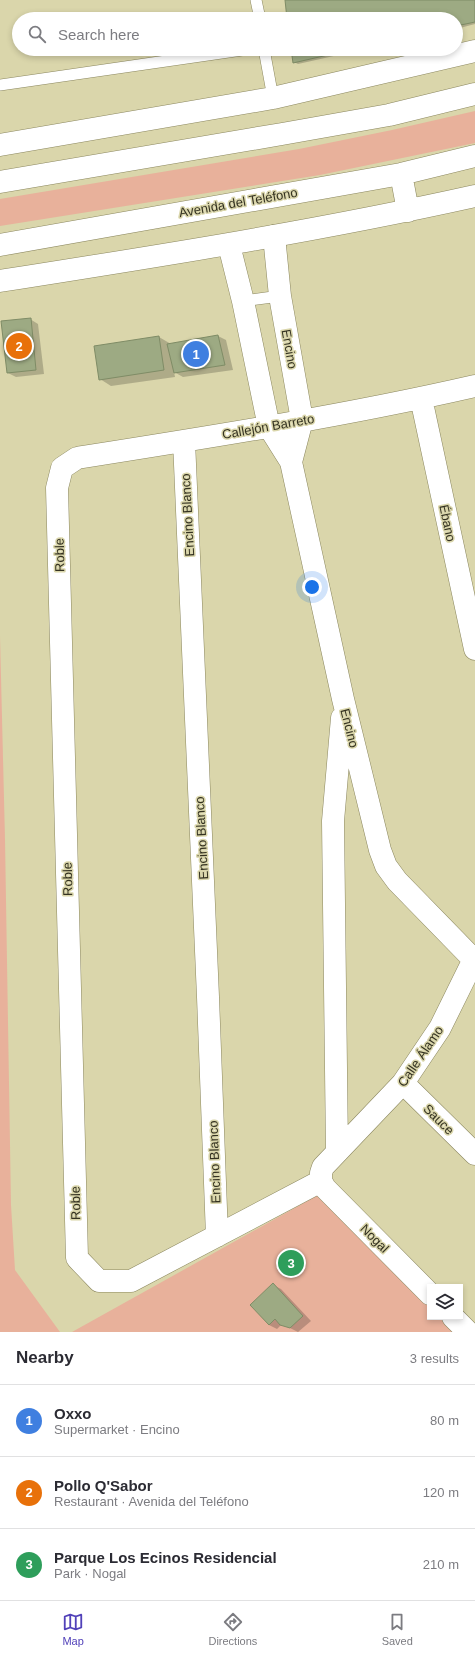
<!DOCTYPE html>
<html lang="en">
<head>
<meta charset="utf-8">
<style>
  :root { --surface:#fff; --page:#f2f2f3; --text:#2b2b33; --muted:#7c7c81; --line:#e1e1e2; --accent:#5141b9 }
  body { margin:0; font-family:Helvetica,sans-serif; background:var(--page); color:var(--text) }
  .controls { position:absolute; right:12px; bottom:12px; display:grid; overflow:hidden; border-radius:0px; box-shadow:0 2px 6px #0003 }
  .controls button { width:36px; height:36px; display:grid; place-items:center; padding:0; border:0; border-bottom:1px solid var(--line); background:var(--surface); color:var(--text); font:20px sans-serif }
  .you { position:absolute; left:312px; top:587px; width:14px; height:14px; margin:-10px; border:3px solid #fff; border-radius:50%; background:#1a73e8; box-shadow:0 0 0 6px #1a73e833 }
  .badge { display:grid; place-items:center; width:26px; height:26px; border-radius:50%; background:var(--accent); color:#fff; font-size:13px; font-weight:700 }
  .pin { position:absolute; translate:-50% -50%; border:2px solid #fff; box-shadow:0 1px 4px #0006 }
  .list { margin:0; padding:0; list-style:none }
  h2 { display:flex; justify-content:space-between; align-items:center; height:52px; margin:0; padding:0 16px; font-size:17px }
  h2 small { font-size:13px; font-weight:400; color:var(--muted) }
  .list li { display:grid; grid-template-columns:26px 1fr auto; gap:12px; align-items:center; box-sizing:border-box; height:72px; padding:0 16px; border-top:1px solid var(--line) }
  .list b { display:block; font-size:15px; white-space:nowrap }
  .list p { margin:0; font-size:13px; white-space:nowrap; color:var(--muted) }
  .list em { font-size:13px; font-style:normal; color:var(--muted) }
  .icon { flex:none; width:22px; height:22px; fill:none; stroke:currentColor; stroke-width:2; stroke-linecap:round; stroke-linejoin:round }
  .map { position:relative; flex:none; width:475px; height:1332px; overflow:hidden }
  .search { position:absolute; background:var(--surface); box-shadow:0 2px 6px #0003; left:12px; right:12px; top:12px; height:44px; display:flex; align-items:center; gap:10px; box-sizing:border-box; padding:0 14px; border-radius:22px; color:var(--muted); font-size:15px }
  .sheet { height:268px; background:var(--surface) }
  nav { display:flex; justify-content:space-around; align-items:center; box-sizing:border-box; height:56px; border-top:1px solid var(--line); background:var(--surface); font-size:11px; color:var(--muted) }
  nav a { display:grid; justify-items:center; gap:2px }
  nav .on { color:var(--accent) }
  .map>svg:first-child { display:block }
  .green { fill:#e8b19b }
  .shadow { fill:#0003 }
  .building { fill:#9daa83; stroke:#7f8c66 }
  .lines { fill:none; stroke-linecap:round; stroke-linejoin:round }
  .service-casing { stroke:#8b875f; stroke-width:12 }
  .minor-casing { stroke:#8b875f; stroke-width:23 }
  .primary-casing { stroke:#8b875f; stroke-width:23 }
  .service { stroke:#fff; stroke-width:11 }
  .minor { stroke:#fff; stroke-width:22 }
  .primary { stroke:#fff; stroke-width:22 }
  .labels { text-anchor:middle; stroke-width:3; stroke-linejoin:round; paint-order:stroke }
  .street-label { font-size:13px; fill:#343221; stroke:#dad6ab }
</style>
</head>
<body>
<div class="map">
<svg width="475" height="1332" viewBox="0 0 475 1332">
  <rect width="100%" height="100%" fill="#dad6ab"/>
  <path class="green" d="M475 111V143L320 175 0 226V199L299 149 392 130Z
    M0 636 5 839 11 1205 15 1270 60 1332H0Z
    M318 1195 430 1308V1317H439L454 1332H72Z"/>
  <path class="shadow" d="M286 0H475V24L456 29V19H288Z
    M292 49H365L298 64 294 62Z
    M30 319 38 324 44 374 16 377 8 373Z
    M218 336 226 340 233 370 183 377 174 372 175 377 111 386 100 379 159 337 171 344Z
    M273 1285 281 1289 311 1321 298 1332 282 1324 277 1329 269 1325Z"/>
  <path class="building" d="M285 0H475V22L456 26V19H287Z
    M291 49H354L293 63Z
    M31 318 36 370 7 373 1 321Z
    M218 335 225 365 174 373 167 344Z
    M159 336 164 370 99 380 94 346Z
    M273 1283 303 1316 290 1328 280 1325 275 1319 269 1325 250 1305Z"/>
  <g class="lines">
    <g class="service-casing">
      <path id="service" d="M256 0 260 19
        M264 49 273 98
        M0 85 249 49
        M243 301 280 296"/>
    </g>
    <g class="minor-casing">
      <path id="minor" d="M274 236 280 296 302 420 291 462
        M229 245 243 301 269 427 291 462 343 699 380 850 386 866 397 881 475 961
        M421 398 475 649
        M184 441 208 997 217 1236
        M403 1083 475 1154
        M337 1152 333 821 342 718
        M321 1181 131 1281H99L77 1258 57 488 62 468 77 458C210 437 344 416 475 386
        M321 1181V1173L323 1167 403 1083 440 1028 475 957
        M321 1181 325 1188 430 1294
        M453 1317 468 1332"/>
    </g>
    <g class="primary-casing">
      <path id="primary" d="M0 145 273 98 475 51
        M401 174 408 211
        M0 182 282 134 389 115 475 94
        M0 245 401 174 475 156
        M0 281C159 256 318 231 475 196"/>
    </g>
    <use href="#service" class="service"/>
    <use href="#minor" class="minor"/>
    <use href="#primary" class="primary"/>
  </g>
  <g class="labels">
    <g class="street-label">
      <text transform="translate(238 202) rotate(-10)" y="5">Avenida del Teléfono</text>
      <text transform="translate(290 349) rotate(80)" y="5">Encino</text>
      <text transform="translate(268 426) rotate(-10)" y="5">Callejón Barreto</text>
      <text transform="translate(187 515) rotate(-93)" y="5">Encino Blanco</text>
      <text transform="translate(448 523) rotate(78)" y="5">Ébano</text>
      <text transform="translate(59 555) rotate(-91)" y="5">Roble</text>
      <text transform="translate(350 728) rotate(76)" y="5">Encino</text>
      <text transform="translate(201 838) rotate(-93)" y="5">Encino Blanco</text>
      <text transform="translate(67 879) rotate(-91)" y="5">Roble</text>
      <text transform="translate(420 1056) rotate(-56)" y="5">Calle Álamo</text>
      <text transform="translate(439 1119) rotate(45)" y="5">Sauce</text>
      <text transform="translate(214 1162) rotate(-92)" y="5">Encino Blanco</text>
      <text transform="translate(75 1203) rotate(-91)" y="5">Roble</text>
      <text transform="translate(375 1238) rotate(45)" y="5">Nogal</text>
    </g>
  </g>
</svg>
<div class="controls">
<button><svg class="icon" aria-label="layers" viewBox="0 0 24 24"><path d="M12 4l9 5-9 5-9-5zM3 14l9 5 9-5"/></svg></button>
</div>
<div class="you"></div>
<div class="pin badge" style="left:196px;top:354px;background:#3f7fe0">1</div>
<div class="pin badge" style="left:19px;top:346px;background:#e8710a">2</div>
<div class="pin badge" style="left:291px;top:1263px;background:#2e9e5b">3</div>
<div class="search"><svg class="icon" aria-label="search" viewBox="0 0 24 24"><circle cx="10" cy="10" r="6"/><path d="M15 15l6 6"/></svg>Search here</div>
</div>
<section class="sheet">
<h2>Nearby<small>3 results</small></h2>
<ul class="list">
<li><span class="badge" style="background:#3f7fe0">1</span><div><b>Oxxo</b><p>Supermarket · Encino</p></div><em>80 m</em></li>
<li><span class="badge" style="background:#e8710a">2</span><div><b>Pollo Q'Sabor</b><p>Restaurant · Avenida del Teléfono</p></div><em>120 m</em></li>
<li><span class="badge" style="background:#2e9e5b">3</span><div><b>Parque Los Ecinos Residencial</b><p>Park · Nogal</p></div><em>210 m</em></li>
</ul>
</section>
<nav>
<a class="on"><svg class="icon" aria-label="map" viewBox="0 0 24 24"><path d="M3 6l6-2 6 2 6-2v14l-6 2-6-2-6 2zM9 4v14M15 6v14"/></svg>Map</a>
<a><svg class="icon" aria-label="directions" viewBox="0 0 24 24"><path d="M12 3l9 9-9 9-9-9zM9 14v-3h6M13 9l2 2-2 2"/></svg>Directions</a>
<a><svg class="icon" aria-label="saved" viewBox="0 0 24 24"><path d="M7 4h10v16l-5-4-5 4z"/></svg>Saved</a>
</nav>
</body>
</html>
